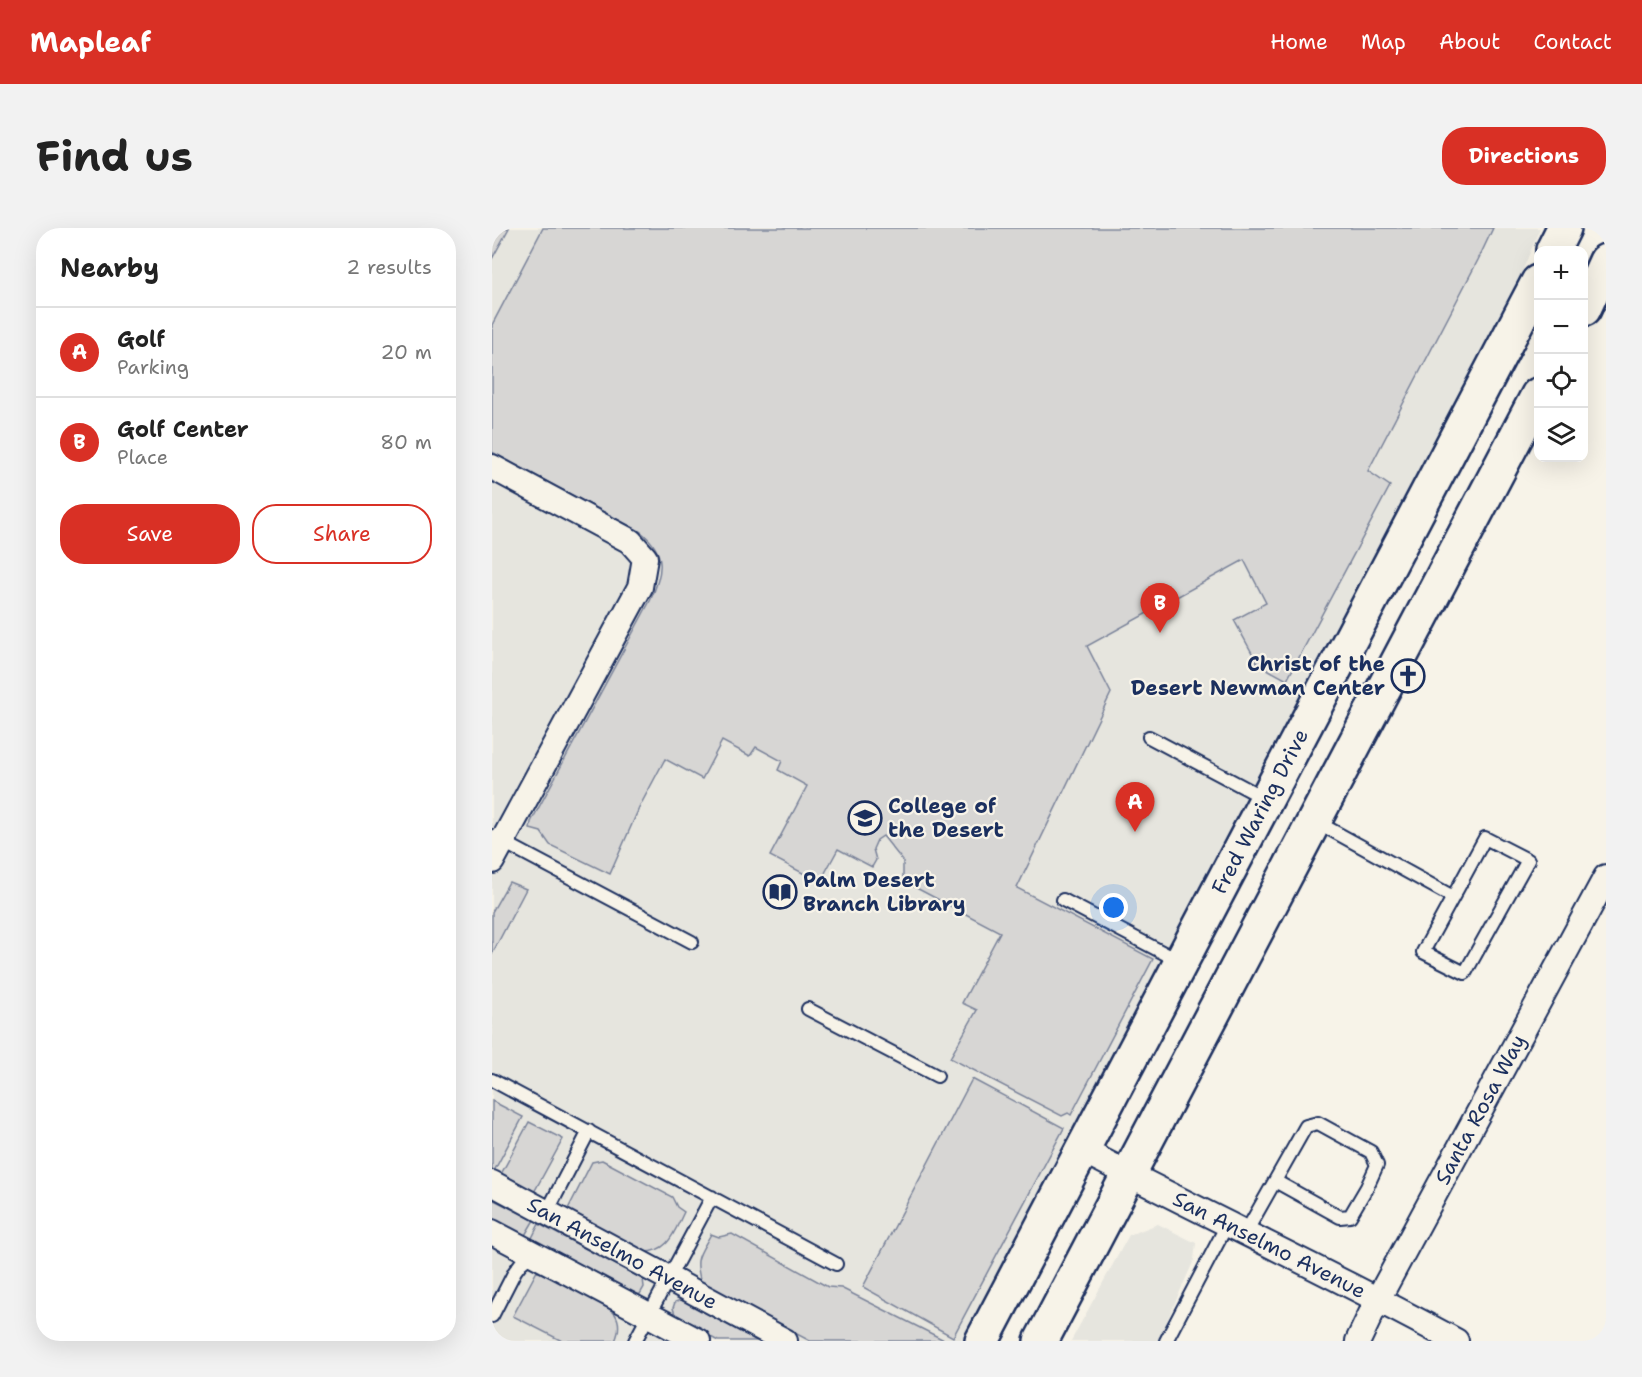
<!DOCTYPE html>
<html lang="en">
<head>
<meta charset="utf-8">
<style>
  :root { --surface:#fff; --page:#f2f2f2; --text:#222; --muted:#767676; --line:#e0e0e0; --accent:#d93025 }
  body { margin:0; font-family:"Shantell Sans",sans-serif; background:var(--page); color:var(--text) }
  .controls { position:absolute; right:18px; top:18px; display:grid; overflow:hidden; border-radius:12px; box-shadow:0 6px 24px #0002 }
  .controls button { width:54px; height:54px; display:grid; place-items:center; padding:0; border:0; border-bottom:2px solid var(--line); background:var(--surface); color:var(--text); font:30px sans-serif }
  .you { position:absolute; left:622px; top:680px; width:21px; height:21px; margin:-15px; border:4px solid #fff; border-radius:50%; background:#1a73e8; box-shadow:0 0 0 9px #1a73e833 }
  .badge { display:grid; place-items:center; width:39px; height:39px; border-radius:50%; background:var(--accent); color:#fff; font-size:20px; font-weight:700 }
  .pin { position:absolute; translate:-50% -50px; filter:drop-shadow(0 2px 3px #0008) }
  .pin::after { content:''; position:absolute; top:32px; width:21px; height:18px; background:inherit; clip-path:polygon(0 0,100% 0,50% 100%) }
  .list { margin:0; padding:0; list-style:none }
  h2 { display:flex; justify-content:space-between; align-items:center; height:78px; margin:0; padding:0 24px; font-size:26px }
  h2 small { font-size:20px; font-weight:400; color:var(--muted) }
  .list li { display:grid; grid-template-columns:39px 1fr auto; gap:18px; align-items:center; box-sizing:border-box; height:90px; padding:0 24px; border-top:2px solid var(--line) }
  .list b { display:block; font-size:22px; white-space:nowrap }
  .list p { margin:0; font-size:20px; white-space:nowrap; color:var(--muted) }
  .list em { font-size:20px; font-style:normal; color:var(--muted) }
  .actions { display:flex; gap:12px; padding:18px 24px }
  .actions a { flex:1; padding:14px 0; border:2px solid var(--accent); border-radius:24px; text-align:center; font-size:21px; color:var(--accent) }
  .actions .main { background:var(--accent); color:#fff }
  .icon { flex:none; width:33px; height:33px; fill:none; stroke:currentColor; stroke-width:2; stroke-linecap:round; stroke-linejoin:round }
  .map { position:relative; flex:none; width:1114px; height:1113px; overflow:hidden; border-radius:24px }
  header { display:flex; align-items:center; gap:36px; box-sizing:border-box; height:84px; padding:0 30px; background:var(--accent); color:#fff }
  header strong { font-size:28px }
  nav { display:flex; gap:33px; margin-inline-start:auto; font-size:21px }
  .intro { display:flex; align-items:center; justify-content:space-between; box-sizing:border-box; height:144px; padding:0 36px }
  h1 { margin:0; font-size:42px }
  .button { padding:15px 27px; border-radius:24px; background:var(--accent); color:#fff; font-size:21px; font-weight:700 }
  main { display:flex; gap:36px; padding:0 36px }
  aside { flex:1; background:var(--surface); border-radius:24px; box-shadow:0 6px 24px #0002 }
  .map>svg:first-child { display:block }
  .built { fill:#e6e5de }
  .green { fill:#d7d6d4; stroke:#798299; stroke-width:1.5 }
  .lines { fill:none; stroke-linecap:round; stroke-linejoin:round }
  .service-casing { stroke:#1b2f5e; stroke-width:16 }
  .minor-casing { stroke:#1b2f5e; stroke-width:28 }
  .secondary-casing { stroke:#1b2f5e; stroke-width:38 }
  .service { stroke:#f7f3e8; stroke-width:12 }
  .minor { stroke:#f7f3e8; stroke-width:24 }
  .secondary { stroke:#f7f3e8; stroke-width:33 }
  .labels { text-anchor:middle; stroke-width:4.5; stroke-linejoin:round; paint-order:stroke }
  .poi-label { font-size:21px; font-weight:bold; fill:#1b2f5e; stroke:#f7f3e8; text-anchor:start }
  .street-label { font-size:21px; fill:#1b2f5e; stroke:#f7f3e8 }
</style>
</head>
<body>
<header>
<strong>Mapleaf</strong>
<nav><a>Home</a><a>Map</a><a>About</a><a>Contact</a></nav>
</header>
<div class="intro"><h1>Find us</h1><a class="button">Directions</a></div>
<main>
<aside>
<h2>Nearby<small>2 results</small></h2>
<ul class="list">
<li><span class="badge">A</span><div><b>Golf</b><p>Parking</p></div><em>20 m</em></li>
<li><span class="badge">B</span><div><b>Golf Center</b><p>Place</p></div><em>80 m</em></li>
</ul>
<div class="actions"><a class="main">Save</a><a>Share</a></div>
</aside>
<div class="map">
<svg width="1114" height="1113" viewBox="0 0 1114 1113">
  <rect width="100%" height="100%" fill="#f7f3e8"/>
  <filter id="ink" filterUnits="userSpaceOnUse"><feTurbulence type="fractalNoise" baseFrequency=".0167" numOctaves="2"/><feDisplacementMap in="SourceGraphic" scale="12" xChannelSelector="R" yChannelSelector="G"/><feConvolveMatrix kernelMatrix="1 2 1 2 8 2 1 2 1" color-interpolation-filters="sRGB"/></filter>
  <g filter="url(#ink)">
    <path class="built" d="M0 0H1048L1020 68 470 1113H0Z
      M666 996 704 1015 702 1032 666 1113H579L637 1007Z"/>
    <path class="green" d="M0 0H17L0 31Z
      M51 0H1001L986 32 876 243 898 258 795 452 766 436 742 392 774 375 752 332 595 418 619 465 525 660 661 731 579 887 576 885 570 888 458 830 485 782 470 775 508 704 411 653V633L391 608 385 612 381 621 384 632 380 639 346 621 328 654 278 628 315 558 286 542 290 533 264 519 258 528 230 513 210 551 173 531 148 578 118 646 58 617 49 604 38 601 39 594 158 373C171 345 175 325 149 304L0 224V97Z
      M17 654 34 661 0 726V684Z
      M480 851 572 900 461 1109 371 1059Z
      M0 873 31 889 1 945 0 944Z
      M37 894 71 911 41 966 8 948Z
      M110 932 180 969 185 979 192 984C182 1004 177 1025 150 1024L75 983 100 934Z
      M0 971 42 992 32 1009 0 992Z
      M47 996 151 1051 152 1059 148 1066 144 1067 39 1012Z
      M219 1006 227 1009 240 1006 336 1059 349 1060 454 1113H318L209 1055C202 1029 207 1028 219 1006Z
      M45 1043C62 1052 113 1073 123 1086 129 1095 127 1104 123 1113H70L21 1088Z
      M188 1072 194 1073 270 1113H226L184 1090 181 1080 183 1074Z"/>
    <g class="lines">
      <g class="service-casing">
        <path id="service" d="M657 509 774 571
          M823 593 961 669 931 724 973 745 1036 632 993 610 961 669
          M0 608 200 714
          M571 672 687 733
          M316 781 445 848
          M0 852 344 1036
          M55 984 97 903
          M754 1004 814 898 826 895 879 924 885 937 875 959 858 988 848 989 783 953
          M0 1088 23 1043 29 1035 40 1026
          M143 1113 220 969
          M674 1113 736 995"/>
      </g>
      <g class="minor-casing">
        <g id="minor">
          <path d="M0 239 138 313 153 330 148 359 0 633"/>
          <path id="s1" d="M590 922C714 987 841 1046 964 1113"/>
          <path id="s2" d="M0 955 293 1113"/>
          <path d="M0 1004 206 1113"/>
          <path id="s3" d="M866 1113 886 1071 1114 649"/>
        </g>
      </g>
      <g class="secondary-casing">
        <g id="secondary">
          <path d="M1061 22 1072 0"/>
          <path d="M1092 81 1114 33"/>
          <path id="s4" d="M490 1113 1046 54"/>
          <path d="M549 1113 1046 167"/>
        </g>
      </g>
      <use href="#service" class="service"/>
      <use href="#minor" class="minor"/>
      <use href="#secondary" class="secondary"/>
    </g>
  </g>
  <defs>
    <g id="church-ring" transform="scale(1.725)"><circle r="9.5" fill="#f7f3e8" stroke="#1b2f5e" stroke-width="1.5"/><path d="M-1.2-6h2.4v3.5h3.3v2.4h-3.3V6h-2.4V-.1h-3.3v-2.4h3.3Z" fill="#1b2f5e"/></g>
    <g id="university-ring" transform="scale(1.725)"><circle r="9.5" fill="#f7f3e8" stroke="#1b2f5e" stroke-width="1.5"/><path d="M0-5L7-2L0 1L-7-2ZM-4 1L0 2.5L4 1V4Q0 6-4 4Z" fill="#1b2f5e"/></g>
    <g id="library-ring" transform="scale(1.725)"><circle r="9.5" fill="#f7f3e8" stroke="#1b2f5e" stroke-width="1.5"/><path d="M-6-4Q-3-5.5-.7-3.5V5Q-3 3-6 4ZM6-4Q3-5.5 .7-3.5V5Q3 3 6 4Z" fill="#1b2f5e"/></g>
  </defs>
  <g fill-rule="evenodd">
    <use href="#church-ring" x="916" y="448"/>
    <use href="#university-ring" x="373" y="590"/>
    <use href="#library-ring" x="288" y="664"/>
  </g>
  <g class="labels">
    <g class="poi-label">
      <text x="893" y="443" text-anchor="end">Christ of the<tspan x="893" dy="24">Desert Newman Center</tspan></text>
      <text x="396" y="585">College of<tspan x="396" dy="24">the Desert</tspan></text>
      <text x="311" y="659">Palm Desert<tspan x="311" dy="24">Branch Library</tspan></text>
    </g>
    <g class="street-label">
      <text dy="7" stroke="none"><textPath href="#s4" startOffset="598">Fred Waring Drive</textPath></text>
      <text dy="7" stroke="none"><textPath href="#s3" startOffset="262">Santa Rosa Way</textPath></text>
      <text dy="7" stroke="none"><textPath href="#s1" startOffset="210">San Anselmo Avenue</textPath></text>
      <text dy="7" stroke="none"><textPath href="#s2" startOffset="148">San Anselmo Avenue</textPath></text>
    </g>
  </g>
</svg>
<div class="controls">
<button>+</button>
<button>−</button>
<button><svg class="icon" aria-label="locate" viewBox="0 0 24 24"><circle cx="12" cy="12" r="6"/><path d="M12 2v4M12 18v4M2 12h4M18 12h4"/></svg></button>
<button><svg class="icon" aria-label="layers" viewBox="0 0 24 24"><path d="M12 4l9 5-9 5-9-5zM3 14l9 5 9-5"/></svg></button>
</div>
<div class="you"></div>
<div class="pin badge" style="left:643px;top:604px">A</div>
<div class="pin badge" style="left:668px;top:405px">B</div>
</div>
</main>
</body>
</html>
